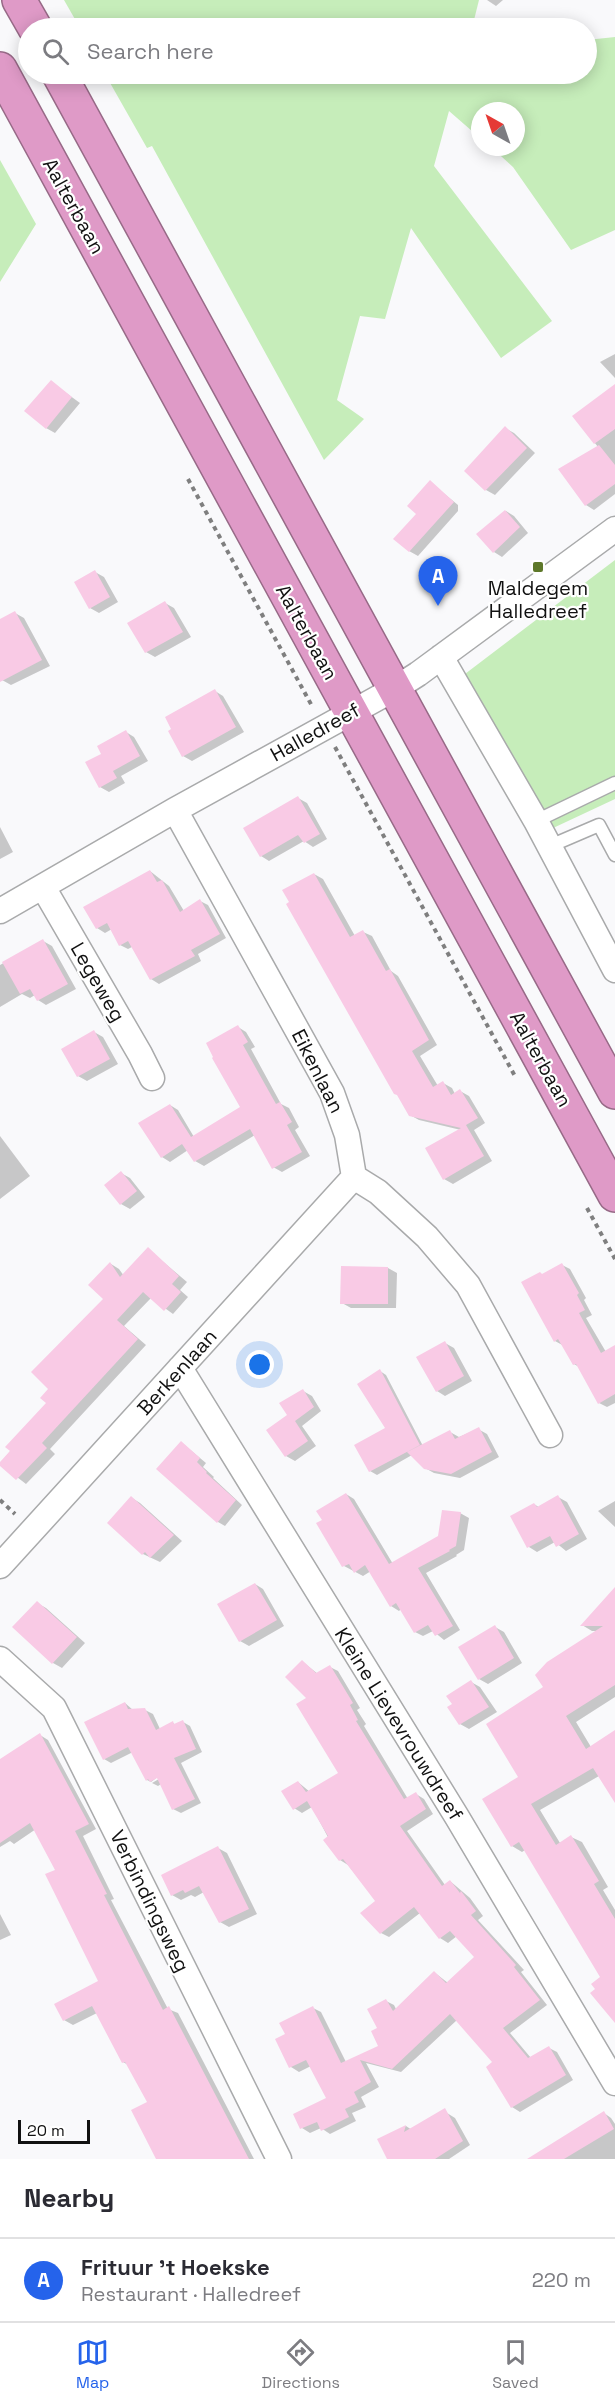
<!DOCTYPE html>
<html lang="en">
<head>
<meta charset="utf-8">
<style>
  :root { --surface:#fff; --page:#f7f7f7; --text:#2b2b33; --muted:#7c7c81; --line:#e1e1e2; --accent:#2563eb }
  body { margin:0; font-family:"Space Grotesk",sans-serif; background:var(--page); color:var(--text) }
  .compass { position:absolute; left:471px; top:102px; width:54px; height:54px; border-radius:50%; background:var(--surface); box-shadow:0 3px 15px #0003; rotate:320deg }
  .scale { position:absolute; left:18px; bottom:15px; width:72px; box-sizing:border-box; padding-left:6px; border:3px solid #111; border-top:0; font-size:16px; line-height:21px; white-space:nowrap; color:#111; -webkit-text-stroke:4px #fff; paint-order:stroke }
  .you { position:absolute; left:260px; top:1365px; width:21px; height:21px; margin:-15px; border:4px solid #fff; border-radius:50%; background:#1a73e8; box-shadow:0 0 0 9px #1a73e833 }
  .badge { display:grid; place-items:center; width:39px; height:39px; border-radius:50%; background:var(--accent); color:#fff; font-size:20px; font-weight:700 }
  .pin { position:absolute; translate:-50% -50px; filter:drop-shadow(0 2px 3px #0008) }
  .pin::after { content:''; position:absolute; top:32px; width:21px; height:18px; background:inherit; clip-path:polygon(0 0,100% 0,50% 100%) }
  .list { margin:0; padding:0; list-style:none }
  h2 { display:flex; justify-content:space-between; align-items:center; height:78px; margin:0; padding:0 24px; font-size:26px }
  h2 small { font-size:20px; font-weight:400; color:var(--muted) }
  .list li { display:grid; grid-template-columns:39px 1fr auto; gap:18px; align-items:center; box-sizing:border-box; height:84px; padding:0 24px; border-top:2px solid var(--line) }
  .list b { display:block; font-size:22px; white-space:nowrap }
  .list p { margin:0; font-size:20px; white-space:nowrap; color:var(--muted) }
  .list em { font-size:20px; font-style:normal; color:var(--muted) }
  .icon { flex:none; width:33px; height:33px; fill:none; stroke:currentColor; stroke-width:2; stroke-linecap:round; stroke-linejoin:round }
  .map { position:relative; flex:none; width:615px; height:2159px; overflow:hidden }
  .search { position:absolute; background:var(--surface); box-shadow:0 3px 15px #0003; left:18px; right:18px; top:18px; height:66px; display:flex; align-items:center; gap:15px; box-sizing:border-box; padding:0 21px; border-radius:33px; color:var(--muted); font-size:22px }
  .sheet { height:162px; background:var(--surface) }
  nav { display:flex; justify-content:space-around; align-items:center; box-sizing:border-box; height:84px; border-top:2px solid var(--line); background:var(--surface); font-size:16px; color:var(--muted) }
  nav a { display:grid; justify-items:center; gap:3px }
  nav .on { color:var(--accent) }
  .map>svg:first-child { display:block }
  .green { fill:#c6edba }
  .shadow { fill:#0003 }
  .building { fill:#f9cae5 }
  .lines { fill:none; stroke-linecap:round; stroke-linejoin:round }
  .lane-casing { stroke:#a9aaab; stroke-width:15 }
  .street-casing { stroke:#a9aaab; stroke-width:27 }
  .highway-casing { stroke:#976a87; stroke-width:36 }
  .path { stroke:#7f7f7f; stroke-width:4; stroke-dasharray:4.5 4.5; stroke-linecap:butt }
  .lane { stroke:#fff; stroke-width:12 }
  .street { stroke:#fff; stroke-width:24 }
  .highway { stroke:#df9ac7; stroke-width:33 }
  .poi-dot { fill:#5e782a; stroke:#fff; stroke-width:2 }
  .labels { text-anchor:middle; stroke-width:4.5; stroke-linejoin:round; paint-order:stroke }
  .street-label { font-size:20px; fill:#111; stroke:#fff }
  .poi-label { font-size:20px; fill:#111; stroke:#fff }
</style>
</head>
<body>
<div class="map">
<svg width="615" height="2159" viewBox="0 0 615 2159">
  <rect width="100%" height="100%" fill="#f9f9fb"/>
  <path class="green" d="M64 0H479L472 28H80Z
    M615 37V230L571 250 513 167 491 147H516V111H480V138L449 111 434 166 552 321 501 358 411 228 385 319 360 316 337 400 364 419 324 460 152 146 147 148 105 74H586L587 40Z
    M0 160 36 224 0 282Z
    M615 560V799L551 829 461 677Z"/>
  <path class="shadow" d="M487 0H503L496 6Z
    M615 354V378L600 362Z
    M51 382 80 403 55 433 46 428Z
    M615 385V494L594 510 586 505 560 469 598 447 574 416Z
    M505 428 514 433 535 453 495 495 486 490 466 471Z
    M430 482 458 505V511L418 556 409 551 419 514Z
    M506 511 514 516 528 533 502 557 494 552Z
    M95 572 104 577 118 602 99 613 90 608Z
    M165 603 174 608 191 637 155 657 146 652Z
    M15 613 24 618 50 666 11 685 2 680 0 676V621Z
    M215 691 223 696 244 732 192 761 183 756Z
    M126 732 134 737 148 761 121 776 125 783 109 792 100 787 103 754Z
    M298 798 307 803 327 839 313 847 304 841 269 861 261 856Z
    M0 827 13 852 0 859Z
    M150 871 169 886 184 911 200 901 208 905 226 938 198 954 201 961 159 984 151 979 132 947 128 949 120 945 112 929 105 933 97 928Z
    M314 874 323 879 355 936 363 932 372 936 391 971 398 976 437 1045 420 1056 438 1086 443 1083 452 1088 455 1094 460 1091 469 1096 485 1123 474 1130 492 1161 453 1184 444 1179 461 1130 419 1120 410 1115Z
    M43 941 52 946 76 989 46 1005 38 1000 35 995 30 998 22 994 0 1007V965Z
    M238 1027 246 1032 255 1047 251 1049 281 1104 289 1108 299 1127 295 1130 310 1156 282 1172 273 1167 255 1135 204 1166 195 1161 188 1150 170 1162 162 1157 170 1105 178 1110 194 1137 242 1108Z
    M94 1032 103 1037 118 1064 87 1081 78 1076Z
    M0 1136 30 1176 0 1199Z
    M121 1173 130 1178 145 1197 130 1209 121 1204 106 1185Z
    M148 1249 187 1282 180 1290 188 1297 173 1314 151 1298 124 1326 146 1345 50 1449 55 1454 26 1484 0 1464 48 1403 50 1389 106 1299 111 1264 119 1269 124 1276Z
    M562 1265 570 1269 586 1298 584 1300 592 1315 586 1318 606 1352 615 1347V1403L607 1407 599 1403 579 1367 574 1364 564 1346 555 1341 543 1275Z
    M342 1268H388L397 1273 396 1308H351L342 1303Z
    M445 1343 454 1348 472 1381 445 1396 437 1391Z
    M380 1371 386 1375 423 1446 450 1432 459 1437 478 1429 487 1434 499 1457 460 1478 434 1473 425 1468 412 1455 377 1475 370 1471 387 1428Z
    M303 1391 312 1396 321 1411 302 1426 316 1446 295 1461 286 1456 289 1416Z
    M182 1443 206 1463 203 1467 214 1477 213 1478 242 1505 225 1526 218 1522Z
    M346 1494 354 1499 393 1564 440 1537 460 1513 469 1518 464 1550 456 1555 457 1556 426 1573 460 1630 444 1640 433 1631 423 1636 415 1632 401 1609 399 1611 391 1606 371 1571 363 1576 344 1566 324 1520Z
    M558 1497 567 1502 587 1539 566 1551 555 1542 537 1552 529 1547 534 1504 540 1508Z
    M132 1498 140 1503 182 1541 160 1562 143 1554Z
    M615 1501V1527L598 1511Z
    M255 1584 263 1589 284 1626 249 1646 240 1641Z
    M615 1589V1697L576 1722 591 1747 615 1734V1801L599 1776 540 1810 560 1843 571 1837 582 1842 608 1887 603 1890 615 1910V2015L602 1977 525 1850 522 1852 512 1846 520 1778 545 1687 599 1631H592L582 1625Z
    M37 1603 46 1608 85 1643 62 1668 53 1663 15 1627Z
    M495 1627 504 1632 522 1663 488 1684 479 1679Z
    M303 1662 318 1674 330 1667 338 1671 360 1708 357 1710 366 1724 364 1726 408 1799 416 1794 424 1799 433 1814 407 1831 445 1885 450 1881 470 1898 483 1916 478 1920 524 1970 521 1972 547 2005 510 2033 531 2058 549 2048 557 2052 573 2080 520 2112 512 2107 494 2062 457 2020 401 2072 366 2063 379 2087 361 2097 366 2107 352 2113 356 2121 330 2134 321 2128 310 2133 302 2128 328 2098 311 2066 299 2072 291 2067 287 2035 313 2008 321 2012 346 2062 380 2046V2029L386 2001 394 2005 396 2009 434 1972 448 1983 476 1957 457 1936 448 1943 440 1938 420 1913 389 1937 381 1933 377 1901 348 1865 340 1860 312 1807 302 1813 294 1808 298 1782 310 1792 340 1774 309 1698Z
    M471 1682 480 1687 497 1712 469 1729 460 1724 450 1708Z
    M125 1703 133 1710H145L153 1714 160 1729 173 1723 176 1725 183 1722 190 1726 202 1752 181 1763 201 1803 181 1813 173 1809 161 1784 158 1786 152 1783 164 1776 163 1773 151 1782 147 1780 133 1752 111 1763 104 1759Z
    M40 1735 48 1740 96 1829 83 1836 114 1899 111 1900 168 2009 178 2013 254 2159H161L149 2102 130 2066 123 2062 97 2013 73 2025 64 2020 100 1982 57 1870 36 1829 14 1844 10 1841 0 1847V1760Z
    M218 1848 227 1853 257 1914 229 1927 220 1922 204 1892 195 1897 191 1895 181 1900 172 1895Z
    M0 1914 11 1935 0 1940Z
    M447 2113 455 2118 470 2145 449 2159H389L379 2140 406 2126 412 2130Z
    M604 2113 611 2118 615 2124V2159H530Z"/>
  <path class="building" d="M51 380 72 397 46 429 24 411Z
    M615 384V429L594 444 572 416Z
    M505 426 527 448 485 491 464 471Z
    M599 445 615 465V484L585 506 558 469Z
    M430 480 454 502 409 552 393 539 416 514 407 506Z
    M505 510 520 527 493 553 476 534Z
    M95 570 110 597 89 609 74 582Z
    M165 601 183 632 145 653 127 623Z
    M15 611 42 660 0 682V619Z
    M215 689 236 727 182 757 168 731 171 729 165 717Z
    M126 730 140 756 113 771 117 778 99 788 85 762 101 754 97 746Z
    M298 796 320 834 304 843 298 835 260 857 243 828Z
    M150 870 157 882 162 880 180 912 200 899 220 934 191 950 195 956 150 980 128 941 119 946 107 923 96 929 83 907Z
    M314 873 350 937 363 930 386 971 390 969 429 1040 412 1051 433 1087 443 1081 451 1095 460 1089 478 1118 466 1125 484 1156 443 1180 425 1148 461 1128 409 1116 397 1095 394 1094 286 904 289 902 282 890Z
    M43 939 68 984 37 1001 30 989 20 994 2 962Z
    M238 1025 248 1042 243 1045 276 1104 280 1102 292 1122 287 1125 302 1152 272 1169 250 1129 194 1162 182 1144 161 1158 138 1123 170 1104 191 1137 240 1107 212 1058 213 1057 206 1043Z
    M94 1030 110 1059 77 1077 61 1049Z
    M121 1171 137 1191 120 1205 104 1185Z
    M148 1247 179 1276 172 1284 181 1292 164 1311 143 1292 117 1320 138 1339 42 1443 47 1448 16 1480 0 1466V1462L10 1451 5 1447 46 1403 40 1398 48 1389 31 1372 103 1299 88 1285 110 1262 120 1277Z
    M562 1263 579 1293 577 1295 585 1310 579 1313 601 1353 615 1345V1394L598 1404 576 1364 573 1365 558 1339 554 1342 521 1282 540 1272 542 1274Z
    M341 1266 388 1267V1304H340Z
    M445 1341 464 1376 436 1392 416 1357Z
    M380 1369 420 1445 369 1472 354 1445 385 1428 357 1384Z
    M303 1389 314 1407 295 1421 308 1441 285 1457 266 1430 287 1415 279 1403Z
    M479 1427 492 1452 451 1474 424 1469 407 1452 450 1430 455 1439Z
    M181 1441 200 1458 197 1462 207 1472 206 1473 236 1500 217 1523 156 1469Z
    M346 1493 389 1564 438 1536 442 1510 461 1512 456 1546 449 1550 450 1551 418 1568 453 1626 435 1636 428 1625 414 1633 396 1603 390 1607 365 1565 354 1573 349 1564 342 1567 316 1523 322 1520 316 1511Z
    M558 1495 579 1534 556 1547 550 1536 527 1548 510 1516 534 1503 537 1507Z
    M131 1496 174 1535 150 1558 145 1552 142 1555 107 1523Z
    M255 1583 277 1620 239 1642 217 1604Z
    M615 1587V1685L566 1716 586 1749 615 1730V1803L593 1768 531 1804 556 1845 571 1835 599 1881 594 1884 615 1919V2023L590 1993 595 1989 591 1984 600 1977 519 1842 511 1847 482 1799 518 1777 486 1724 543 1687 535 1675 547 1662 603 1626H580Z
    M37 1601 77 1637 52 1664 12 1627Z
    M495 1625 514 1658 478 1680 458 1647Z
    M302 1660 316 1673 330 1665 353 1703 350 1705 358 1720 356 1721 404 1799 416 1792 426 1809 400 1826 442 1886 450 1880 460 1893 461 1891 476 1911 471 1915 516 1965 514 1967 540 2000 503 2028 528 2058 549 2046 566 2075 511 2108 486 2067 492 2062 450 2014 392 2069 360 2060 371 2082 354 2092 359 2102 345 2109 349 2117 321 2131 317 2122 300 2129 293 2114 326 2098 306 2060 289 2068 275 2039 285 2034 279 2023 313 2006 341 2063 378 2046 371 2031 377 2028 367 2009 386 1999 393 2011 434 1971 446 1983 474 1957 450 1931 439 1939 414 1907 380 1934 360 1913 375 1901 343 1859 339 1861 323 1840 328 1836 307 1801 293 1810 281 1791 298 1781 306 1792 338 1773 296 1704 306 1698 285 1677Z
    M471 1680 489 1707 459 1725 447 1707 452 1704 446 1696Z
    M125 1702 128 1709 145 1708 156 1730 173 1721 174 1724 183 1720 196 1749 174 1758 195 1799 172 1810 157 1778 150 1782 148 1779 146 1781 128 1747 103 1760 84 1722Z
    M40 1733 89 1824 75 1831 107 1894 104 1895 163 2010 169 2006 249 2159H156L131 2110 147 2102 125 2062 122 2063 92 2006 63 2021 54 2004 98 1981 45 1874 55 1870 30 1823 0 1843V1759Z
    M218 1846 249 1909 219 1923 199 1886 185 1893 183 1890 171 1896 161 1875Z
    M445 2108 463 2141 435 2159H387L377 2139 406 2125 404 2132Z
    M604 2111 614 2129 564 2159H527Z"/>
  <g class="lines">
    <g class="lane-casing">
      <path id="lane" d="M536 821 615 783
        M550 846 599 825 615 855"/>
    </g>
    <g class="street-casing">
      <path id="street" d="M441 657 536 821 615 970
        M175 810 332 1093 347 1135 354 1177 378 1192 427 1237 468 1285 550 1435
        M43 887 140 1054 152 1078
        M0 911 175 810 396 688 418 674 615 529
        M180 1368 457 1817 615 2083
        M0 1566 354 1177
        M0 1659 54 1708 279 2159"/>
    </g>
    <g class="highway-casing">
      <path id="highway" d="M19 0 35 28
        M0 69 615 1195
        M59 74 615 1092"/>
    </g>
    <path class="path" d="M188 479 312 706
      M335 747 516 1078
      M587 1208 615 1259
      M0 1500 15 1514"/>
    <use href="#lane" class="lane"/>
    <use href="#street" class="street"/>
    <use href="#highway" class="highway"/>
  </g>
  <rect class="poi-dot" x="532" y="561" width="12" height="12" rx="3"/>
  <g class="labels">
    <g class="street-label">
      <text transform="translate(74 206) rotate(61)" y="7">Aalterbaan</text>
      <text transform="translate(307 632) rotate(61)" y="7">Aalterbaan</text>
      <text transform="translate(315 732) rotate(-29)" y="7">Halledreef</text>
      <text transform="translate(98 982) rotate(60)" y="7">Legeweg</text>
      <text transform="translate(541 1059) rotate(61)" y="7">Aalterbaan</text>
      <text transform="translate(318 1071) rotate(63)" y="7">Eikenlaan</text>
      <text transform="translate(177 1372) rotate(-48)" y="7">Berkenlaan</text>
      <text transform="translate(399 1724) rotate(58)" y="7">Kleine Lievevrouwdreef</text>
      <text transform="translate(150 1901) rotate(64)" y="7">Verbindingsweg</text>
    </g>
    <g class="poi-label">
      <text x="538" y="595">Maldegem<tspan x="538" dy="23">Halledreef</tspan></text>
    </g>
  </g>
</svg>
<svg class="compass" viewBox="-18 -18 36 36"><path d="M0-13l5 13h-10z" fill="#e53935"/><path d="M0 13l5-13h-10z" fill="#7c7c81"/></svg>
<div class="scale">20 m</div>
<div class="you"></div>
<div class="pin badge" style="left:438px;top:606px">A</div>
<div class="search"><svg class="icon" aria-label="search" viewBox="0 0 24 24"><circle cx="10" cy="10" r="6"/><path d="M15 15l6 6"/></svg>Search here</div>
</div>
<section class="sheet">
<h2>Nearby<small></small></h2>
<ul class="list">
<li><span class="badge">A</span><div><b>Frituur 't Hoekske</b><p>Restaurant · Halledreef</p></div><em>220 m</em></li>
</ul>
</section>
<nav>
<a class="on"><svg class="icon" aria-label="map" viewBox="0 0 24 24"><path d="M3 6l6-2 6 2 6-2v14l-6 2-6-2-6 2zM9 4v14M15 6v14"/></svg>Map</a>
<a><svg class="icon" aria-label="directions" viewBox="0 0 24 24"><path d="M12 3l9 9-9 9-9-9zM9 14v-3h6M13 9l2 2-2 2"/></svg>Directions</a>
<a><svg class="icon" aria-label="saved" viewBox="0 0 24 24"><path d="M7 4h10v16l-5-4-5 4z"/></svg>Saved</a>
</nav>
</body>
</html>
